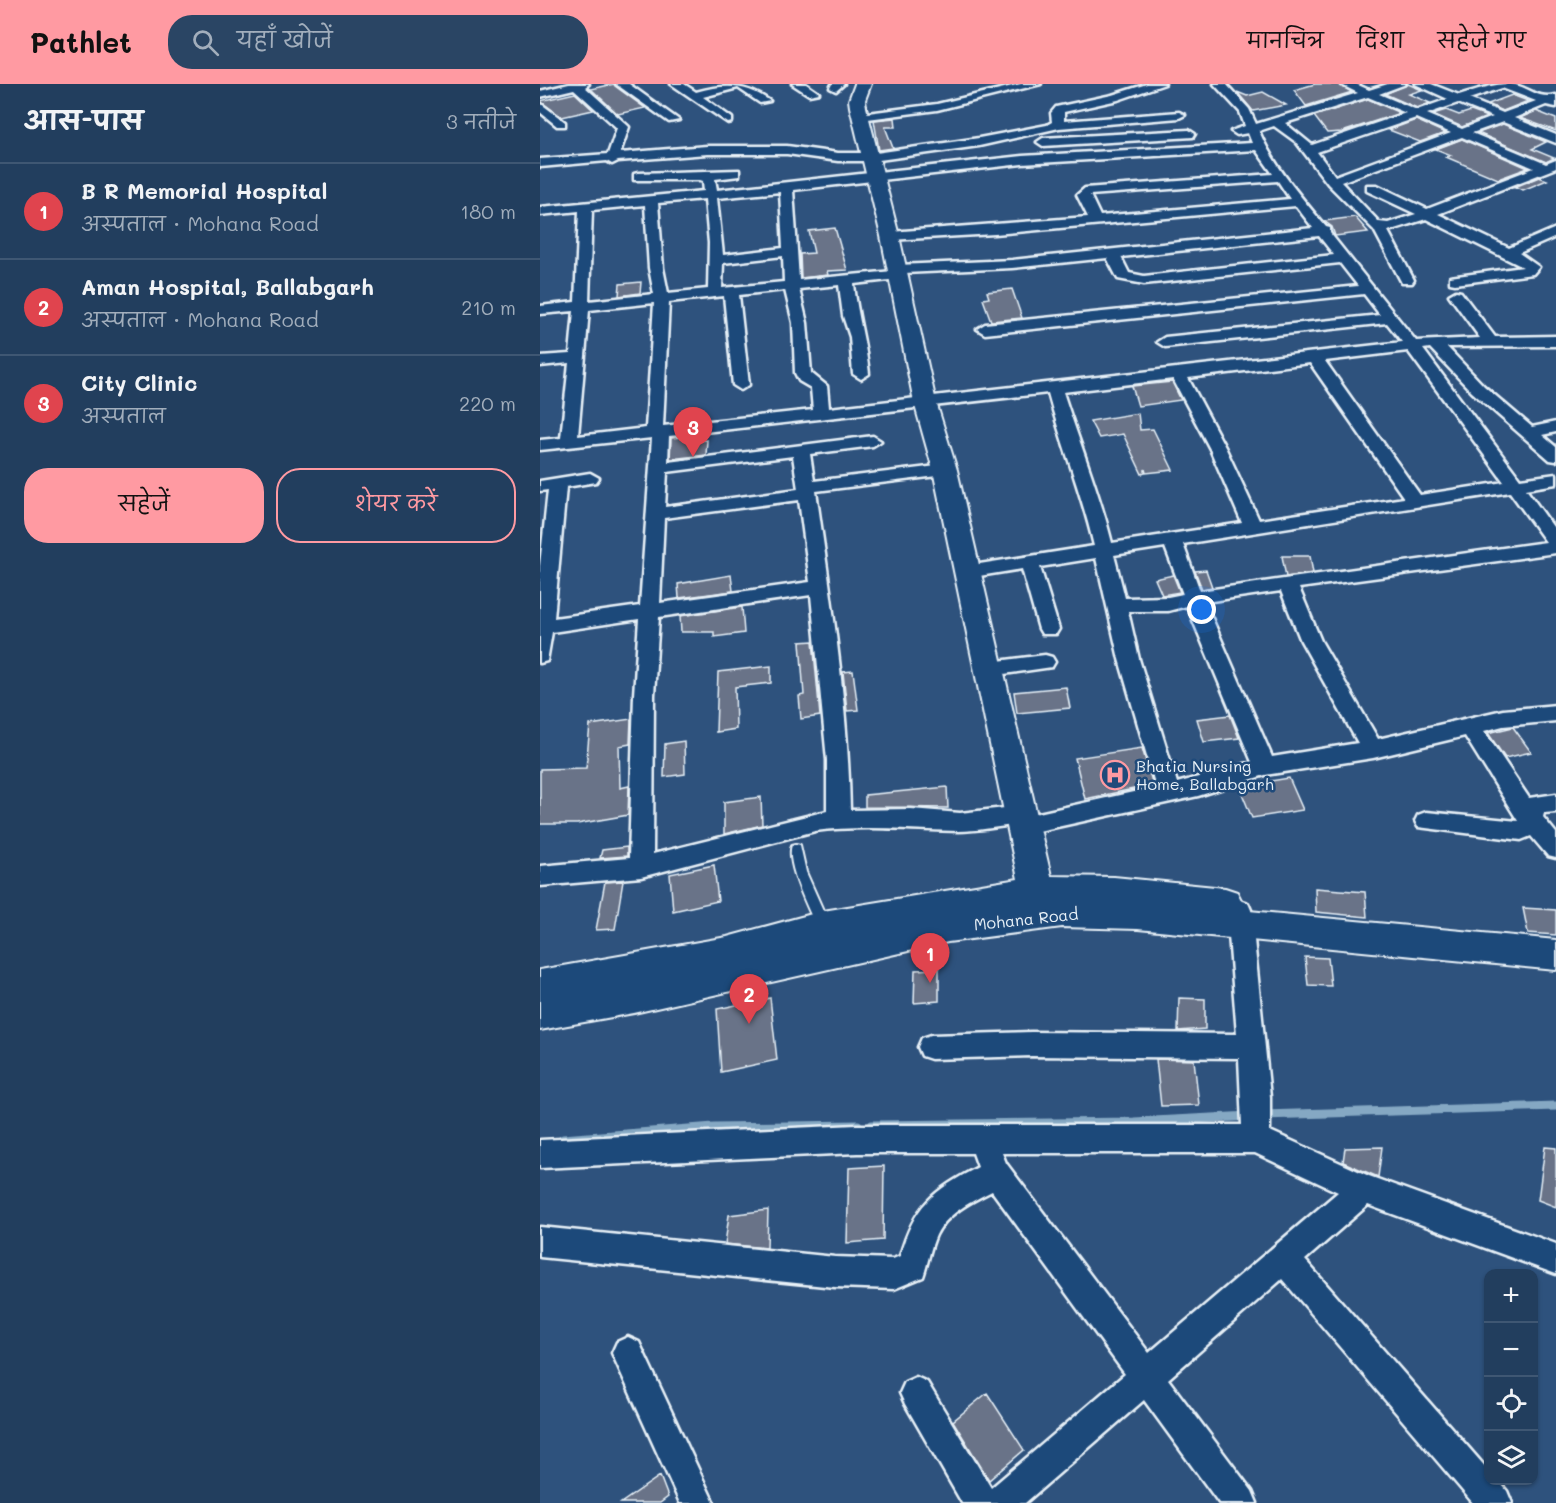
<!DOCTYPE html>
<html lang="hi">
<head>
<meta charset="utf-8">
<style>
  :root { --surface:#223e5e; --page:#2a4564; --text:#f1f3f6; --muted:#a2aebc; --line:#3f5773; --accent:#ff9aa2 }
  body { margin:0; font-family:Mali,"Playpen Sans Deva",sans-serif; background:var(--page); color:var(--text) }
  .controls { position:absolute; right:18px; bottom:18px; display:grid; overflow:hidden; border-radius:12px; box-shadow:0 2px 4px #0004 }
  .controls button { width:54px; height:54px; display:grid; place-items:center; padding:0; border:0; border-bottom:2px solid var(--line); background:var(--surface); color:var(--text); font:30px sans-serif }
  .you { position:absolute; left:662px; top:526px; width:21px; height:21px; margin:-15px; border:4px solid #fff; border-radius:50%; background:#1a73e8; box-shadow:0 0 0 9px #1a73e833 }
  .badge { display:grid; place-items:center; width:39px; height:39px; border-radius:50%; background:var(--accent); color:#fff; font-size:20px; font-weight:700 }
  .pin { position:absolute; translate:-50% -50px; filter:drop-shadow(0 2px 3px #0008) }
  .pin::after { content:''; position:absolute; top:32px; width:21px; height:18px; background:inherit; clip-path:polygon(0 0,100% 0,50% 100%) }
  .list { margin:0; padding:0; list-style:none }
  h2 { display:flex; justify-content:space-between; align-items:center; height:78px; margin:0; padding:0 24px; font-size:26px }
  h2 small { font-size:20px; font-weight:400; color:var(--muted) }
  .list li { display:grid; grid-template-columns:39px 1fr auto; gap:18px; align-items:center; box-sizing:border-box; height:96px; padding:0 24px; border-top:2px solid var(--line) }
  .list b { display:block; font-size:22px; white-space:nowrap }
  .list p { margin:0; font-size:20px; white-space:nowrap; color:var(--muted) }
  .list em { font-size:20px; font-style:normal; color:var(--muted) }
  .actions { display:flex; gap:12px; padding:18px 24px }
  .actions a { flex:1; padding:14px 0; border:2px solid var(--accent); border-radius:24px; text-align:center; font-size:21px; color:var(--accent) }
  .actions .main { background:var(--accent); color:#111 }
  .icon { flex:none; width:33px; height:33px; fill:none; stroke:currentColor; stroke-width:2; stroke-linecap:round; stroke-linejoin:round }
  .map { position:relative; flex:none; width:1016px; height:1419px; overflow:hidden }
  header { display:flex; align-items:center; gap:36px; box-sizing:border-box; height:84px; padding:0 30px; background:var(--accent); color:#111 }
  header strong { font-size:28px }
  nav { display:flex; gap:33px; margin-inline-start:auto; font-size:21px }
  .search { width:420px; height:54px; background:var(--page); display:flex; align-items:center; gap:15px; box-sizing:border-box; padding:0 21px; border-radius:24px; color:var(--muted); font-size:22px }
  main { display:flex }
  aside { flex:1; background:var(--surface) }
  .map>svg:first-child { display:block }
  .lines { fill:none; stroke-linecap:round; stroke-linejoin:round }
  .stream { stroke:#85a8c3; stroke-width:9 }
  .building { fill:#697388; stroke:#e8f1f8; stroke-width:1.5 }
  .lane-casing { stroke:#e8f1f8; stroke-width:4 }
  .street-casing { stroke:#e8f1f8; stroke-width:5 }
  .secondary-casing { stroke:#e8f1f8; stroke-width:4 }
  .lane { fill:#1f4a7a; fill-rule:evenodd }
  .street { fill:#1f4a7a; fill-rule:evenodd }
  .secondary { fill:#1f4a7a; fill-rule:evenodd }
  .labels { text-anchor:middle; stroke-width:5; stroke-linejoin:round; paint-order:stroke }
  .poi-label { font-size:16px; fill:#e8f1f8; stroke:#1f4a7a; text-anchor:start }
  .street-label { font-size:16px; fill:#e8f1f8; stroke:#1f4a7a }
</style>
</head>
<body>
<header>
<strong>Pathlet</strong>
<div class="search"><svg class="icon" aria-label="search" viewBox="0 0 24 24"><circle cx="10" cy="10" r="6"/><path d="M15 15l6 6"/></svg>यहाँ खोजें</div>
<nav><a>मानचित्र</a><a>दिशा</a><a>सहेजे गए</a></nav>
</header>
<main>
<aside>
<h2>आस-पास<small>3 नतीजे</small></h2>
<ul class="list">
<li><span class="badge" style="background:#e0444e">1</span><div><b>B R Memorial Hospital</b><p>अस्पताल · Mohana Road</p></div><em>180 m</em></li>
<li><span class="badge" style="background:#e0444e">2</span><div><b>Aman Hospital, Ballabgarh</b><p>अस्पताल · Mohana Road</p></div><em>210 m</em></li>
<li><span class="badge" style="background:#e0444e">3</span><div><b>City Clinic</b><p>अस्पताल</p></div><em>220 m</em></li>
</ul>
<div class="actions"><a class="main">सहेजें</a><a>शेयर करें</a></div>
</aside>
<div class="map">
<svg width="1016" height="1419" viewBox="0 0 1016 1419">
  <rect width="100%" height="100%" fill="#2e527d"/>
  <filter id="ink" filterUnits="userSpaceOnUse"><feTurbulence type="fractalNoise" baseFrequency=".0167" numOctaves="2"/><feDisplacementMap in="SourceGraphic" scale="12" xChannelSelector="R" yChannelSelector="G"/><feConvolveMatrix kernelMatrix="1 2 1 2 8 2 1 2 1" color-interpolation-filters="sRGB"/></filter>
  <g filter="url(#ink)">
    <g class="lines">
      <path class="stream" d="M722 1031 1016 1022
        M332 1041 594 1038 711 1032
        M23 1055 174 1043 318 1041"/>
    </g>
    <path class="building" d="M74 0 75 2 105 24 78 30 51 5Z
      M775 0H798L812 8 766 22 754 6Z
      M868 0 882 6 869 10 890 19 877 24 845 10Z
      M697 8 707 12 723 8 746 21 713 27Z
      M35 9 53 26 22 33 0 17Z
      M972 11 988 17 963 27 948 20Z
      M828 15 860 29 802 48 787 49 774 32Z
      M906 26 919 31 931 27 947 33 922 43 893 30Z
      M996 27 1016 35V47L980 34Z
      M355 34 356 43H345L353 64 339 66 334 36Z
      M876 36 905 49 880 58 849 46Z
      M963 40 1006 58 992 65 1014 74 1006 78 938 49Z
      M922 55 988 84 958 95 906 73 911 71 896 65Z
      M999 93 1007 96 983 106 975 103Z
      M815 133 828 148 795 152 792 143 784 137Z
      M295 144 307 186 287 187 288 191 261 194 260 170 274 169 269 147Z
      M101 198 100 209 79 212 80 200Z
      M472 205 482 234 451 237 443 215 449 214 447 208Z
      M632 298 641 316 598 322 592 302Z
      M598 329 600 346 613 345 633 386 606 389 605 385V389L602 390 583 350 559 354 550 337Z
      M153 352 152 357 167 356 166 371 130 375 131 354Z
      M742 472H770L773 489 746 493Z
      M666 486 672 503 662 505 655 487Z
      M191 491 193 507 139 514 138 500Z
      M633 491 640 508 622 511 615 495Z
      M202 523 204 549 174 553V548H141L140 532Z
      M273 557 280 632 261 635 259 612 264 611 260 558Z
      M231 582V599L195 603 196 645 176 648 178 588Z
      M313 587 318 626 307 627 303 588Z
      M526 603 530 624 477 629 474 608Z
      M690 631 699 654 664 658 657 635Z
      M91 635 90 660 79 662 80 704 89 702 88 731 37 740H0V685L46 684 50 641Z
      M973 643 991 668 965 674 948 649Z
      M144 657 145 690 124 693 125 660Z
      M602 664 613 701 545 715 535 674Z
      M749 694 763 726 712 734 699 702Z
      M407 703 408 724 325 723V711Z
      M221 713 222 741 184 750V718Z
      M87 763V772L60 774 62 766Z
      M174 781 178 817 133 827 130 790Z
      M83 797 75 845 56 846 65 798Z
      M775 804 825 808 827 833 776 828Z
      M983 824 1016 826V851L988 849Z
      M765 873 788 874 791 902 768 901Z
      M399 885V917L374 919 375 886Z
      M230 914 237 976 181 988 177 925Z
      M639 914 665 915V945L638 947Z
      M616 975 654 976 659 1021 621 1022Z
      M842 1063 838 1093 803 1078 805 1064Z
      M1005 1063 1016 1064V1123L998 1116Z
      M344 1082 343 1156 307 1159 309 1084Z
      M228 1126 227 1164 185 1160 189 1131Z
      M447 1309 484 1366 449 1396 413 1337Z
      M120 1392 128 1413 120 1419H81Z"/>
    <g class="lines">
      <g class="lane-casing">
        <path id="lane" d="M256 760 260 761 266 788 290 842 288 846 283 848 278 846C270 828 245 779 252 761Z"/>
      </g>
      <g class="street-casing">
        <path id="street" d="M29 0H49L45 3 87 41 89 43 80 69 167 62H247L298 69H336L439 54 507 41 512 38 511 29 516 23 572 11 607 0H625L578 16 524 28V37L639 28 645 31 639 34 519 44 439 62 332 77H298L247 70H167L78 77 72 80 67 77 0 83V75L68 70 77 44 34 5 0 13V7Z
          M76 0H89L139 36 129 38Z
          M131 0H144L156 8C185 0 206 0 230 17L220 19 198 4 163 13 192 34V38L188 39Z
          M252 0H266L279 9 269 11Z
          M292 0H304L296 7 290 4Z
          M481 0H501L397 26 320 36 314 33 320 30 397 20Z
          M674 0H686L709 25 716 40 818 9 800 0H816L829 6 848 0H866L839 10 877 26 908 15 875 0H891L919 11C936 6 952 0 970 0 988 2 997 16 1016 11V23L1006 21 974 34 1016 51V59L963 38 932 49 1006 80 1016 76V84L898 130 969 164 1016 144V153L979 169 999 183 993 190 915 200 910 199V193L983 183 886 135 848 147 874 196 872 199H862L834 146 788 100 756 58 734 42 719 47C733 81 762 114 786 143L790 144V149L876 257 940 254 909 211 916 207 921 208 955 253 1016 252V262L907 263 944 302 992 343 1016 338V348L1002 351 1016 363V377L1010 376 932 308 890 264 883 265 980 395 1016 390V400L986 405 1016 447V469L759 504 781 557 838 655 963 626 1016 621V637L963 642 944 647 989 714 1016 710V728L1004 729 1003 733 1016 749V774L1008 772 991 752 981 756 878 743 875 737 878 731 886 728 978 737 925 652 833 674 725 691 658 712 485 750 477 747 474 741C456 743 436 747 418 747 370 746 324 741 275 747L101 793 0 802V782L89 774 94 611 99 535 12 548 7 577 0 579V482L8 406 0 407V397L50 389 59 394 56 398 26 403 14 534 100 522 112 354 0 366V356L21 354 29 279 0 282V272L30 270 34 227 0 230V222L35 218 39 127 0 131V123L164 107 163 97 160 96H94V90L98 89 199 86V92L175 95 177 106 482 72 712 59 708 49 697 51 691 47 705 42 700 28ZM962 4 996 17 963 29 929 15ZM828 13 866 29 772 61 745 39ZM918 19 953 33 922 45 887 30ZM876 34 911 49 795 92 777 68ZM922 53 994 84 887 125 837 101H827V107L876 130 848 139 839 138 801 98ZM716 66 733 90 545 104 537 111 548 133 350 148 343 152 350 156 455 150 756 122 773 144 472 176 358 181 353 182V187L259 196 253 106 482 80ZM738 97 750 115 560 132 550 111ZM240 108 243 164 183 171 177 114ZM165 115 169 159 168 205 128 209 123 184 118 119ZM105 121 109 184 114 210 49 217 52 126ZM779 152 794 171 604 192 589 189 581 173ZM243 172 244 198 182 204 183 179ZM567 174 578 195 604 200 800 179 818 202 445 240 437 245 445 250 824 210 840 231 625 253 617 258 625 263 847 239 862 258 289 324 287 302 271 289 267 239 259 205 299 201 303 232 310 253 313 290 321 295 329 290C326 259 317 231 314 200L358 195 363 194 364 189 472 184ZM245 206 253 239 255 289 259 297 271 304 273 326 123 342 129 218 184 212 193 301 201 306 209 301 199 211ZM114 219 106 344 38 352 49 226ZM868 267 964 398 880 411 785 277ZM770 279 864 414 719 436 686 365 648 294ZM633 295 670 365 702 439 572 459C559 407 539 358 523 308ZM508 309C522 361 542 410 554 462L427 482 420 484 418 488 420 492 427 494 482 485 499 545 502 550H516L519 545 500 483 556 474 579 575 616 703 494 730 491 725 483 722 420 729 371 725 310 726C308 619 291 513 276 407L405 391 414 386 405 381 274 397 270 370 333 362 341 357 333 352 128 378 129 352ZM253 372 258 405 125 423 127 388ZM970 408 1006 458 660 507 643 460ZM259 416 270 498 120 519 124 434ZM625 463 643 510 628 513 585 514 574 471ZM741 507 761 557 818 659 732 673 665 518ZM271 511 287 676V727L113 770 114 611 119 533ZM647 522 712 678 637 699 599 575 588 527H628Z
          M0 19 25 38V42H17L0 28Z
          M649 46 655 50 653 53 503 62 497 58 503 54Z
          M505 571 512 573 515 578 512 583 450 592 443 590 440 585 443 580 450 578Z
          M699 816 708 819 711 826 730 1013V1047L829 1092 1016 1160V1190L828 1121 765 1176 948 1386V1396H958L967 1407 972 1419H933L742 1195 628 1295 712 1407 717 1419H679L604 1316 485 1419H422L365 1320 360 1309 365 1298 376 1293 387 1298 451 1404 585 1290 452 1107C432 1117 406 1130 396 1151 390 1164 388 1179 383 1193L354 1205 295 1203 0 1173V1143L295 1173 353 1175 360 1172C374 1121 393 1107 438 1083L433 1069H317L0 1084V1056L317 1041H702L699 974 491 972 391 975 382 972 378 963 382 954 391 951 491 948 697 950 687 826 690 819ZM462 1069H715L798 1108 609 1269 466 1079Z
          M88 1253 99 1258 174 1419H140L72 1269 77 1258Z"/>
      </g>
      <g class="secondary-casing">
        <path id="secondary" d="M315 0H331L325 16 326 23 359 152 396 318 417 386 511 792 574 793 685 804 697 808 702 818 698 826 1016 856V886L598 845 522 843 408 858 94 929 0 946V886L187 853 283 827 478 795 393 386 374 318 341 152 310 23 309 16Z"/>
      </g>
      <use href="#lane" class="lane"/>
      <use href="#street" class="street"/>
      <use href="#secondary" class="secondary"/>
    </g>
  </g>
  <defs>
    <g id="hospital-ring" transform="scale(1.5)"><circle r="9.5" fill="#1f4a7a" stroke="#ff9aa2" stroke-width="1.5"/><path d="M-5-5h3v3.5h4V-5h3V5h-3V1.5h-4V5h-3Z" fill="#ff9aa2"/></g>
  </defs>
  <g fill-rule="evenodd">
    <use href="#hospital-ring" x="575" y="691"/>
  </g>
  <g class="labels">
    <g class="poi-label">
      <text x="596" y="688">Bhatia Nursing<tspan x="596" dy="18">Home, Ballabgarh</tspan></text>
    </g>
    <g class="street-label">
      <text transform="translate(486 835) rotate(-6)" y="6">Mohana Road</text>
    </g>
  </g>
</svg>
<div class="controls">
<button>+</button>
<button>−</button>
<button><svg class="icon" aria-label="locate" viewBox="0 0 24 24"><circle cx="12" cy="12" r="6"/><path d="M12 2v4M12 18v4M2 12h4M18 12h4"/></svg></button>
<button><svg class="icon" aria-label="layers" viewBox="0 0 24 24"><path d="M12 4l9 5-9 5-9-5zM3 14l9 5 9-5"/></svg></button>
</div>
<div class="you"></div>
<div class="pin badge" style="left:390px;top:899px;background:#e0444e">1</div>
<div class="pin badge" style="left:209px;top:940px;background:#e0444e">2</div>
<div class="pin badge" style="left:153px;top:373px;background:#e0444e">3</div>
</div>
</main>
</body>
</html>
